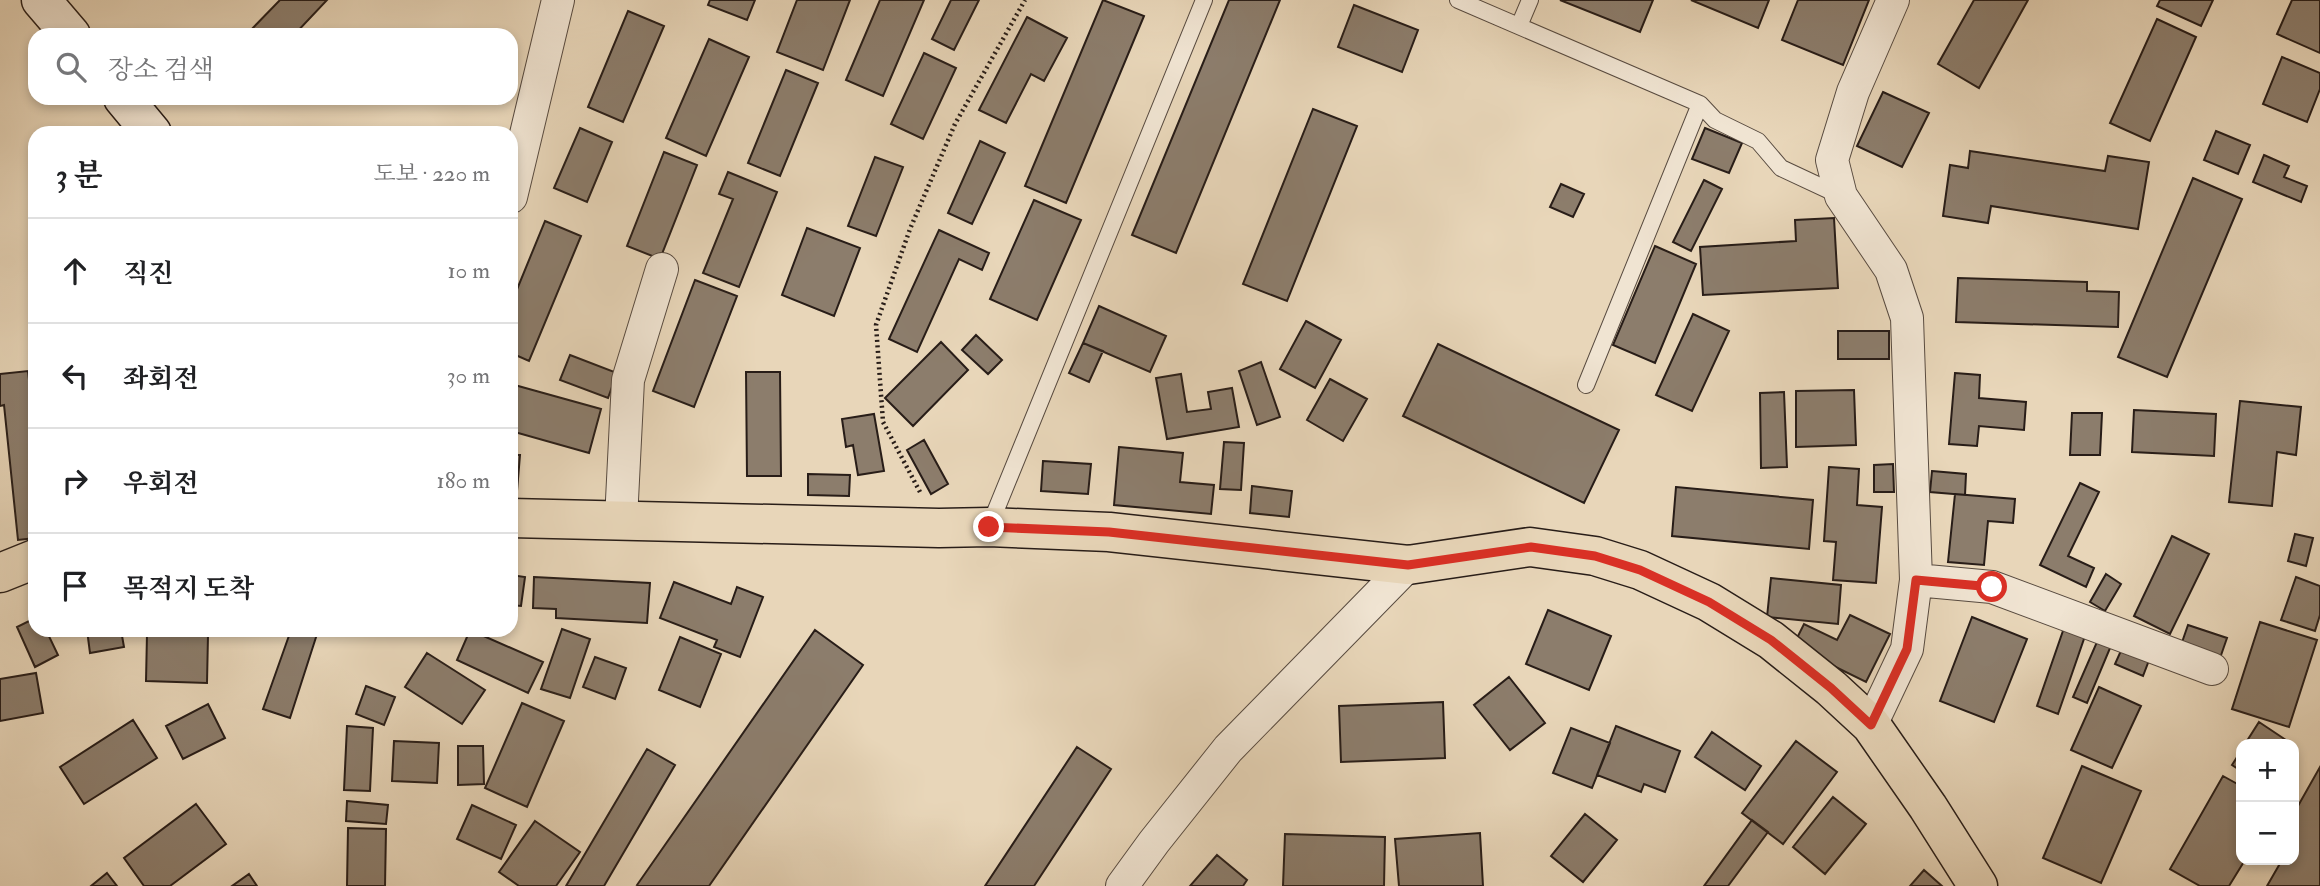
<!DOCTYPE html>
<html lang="ko">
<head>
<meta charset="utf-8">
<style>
  :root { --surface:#fff; --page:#f2f2f2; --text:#202124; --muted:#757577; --line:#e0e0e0 }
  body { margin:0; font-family:"IM FELL Double Pica","Noto Serif KR",serif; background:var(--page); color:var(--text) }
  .controls { position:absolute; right:21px; bottom:21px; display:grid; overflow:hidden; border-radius:14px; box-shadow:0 4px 10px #0003 }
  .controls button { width:63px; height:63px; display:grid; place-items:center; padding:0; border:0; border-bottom:2px solid var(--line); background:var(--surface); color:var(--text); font:35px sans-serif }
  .stop { position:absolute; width:21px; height:21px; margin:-16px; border:5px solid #d93025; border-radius:50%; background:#fff }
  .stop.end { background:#d93025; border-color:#fff; box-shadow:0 2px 7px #0008 }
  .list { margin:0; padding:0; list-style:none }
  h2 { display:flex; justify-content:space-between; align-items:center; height:91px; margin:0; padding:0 28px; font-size:30px }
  h2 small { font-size:23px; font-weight:400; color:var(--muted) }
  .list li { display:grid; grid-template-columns:46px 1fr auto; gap:21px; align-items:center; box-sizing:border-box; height:105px; padding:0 28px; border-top:2px solid var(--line) }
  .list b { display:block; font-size:26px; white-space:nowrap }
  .list em { font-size:23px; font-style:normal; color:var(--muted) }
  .icon { flex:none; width:38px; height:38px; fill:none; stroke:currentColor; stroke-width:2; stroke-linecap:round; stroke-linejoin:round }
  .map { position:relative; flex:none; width:2320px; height:886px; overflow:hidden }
  .search { position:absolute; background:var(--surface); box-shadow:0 4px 10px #0003; left:28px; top:28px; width:490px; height:77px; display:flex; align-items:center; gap:18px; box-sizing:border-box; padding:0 24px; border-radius:21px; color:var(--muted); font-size:26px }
  .panel { position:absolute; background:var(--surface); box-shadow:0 4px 10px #0003; left:28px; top:126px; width:490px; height:511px; border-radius:21px }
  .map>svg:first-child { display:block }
  .building { fill:#8c7d6c; stroke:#281d18; stroke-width:2 }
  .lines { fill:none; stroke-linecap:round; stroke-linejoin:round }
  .lane-casing { stroke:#584b40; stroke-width:18 }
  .street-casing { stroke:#584b40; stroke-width:34 }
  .secondary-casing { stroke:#281d18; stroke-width:41 }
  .primary-casing { stroke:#281d18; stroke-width:41 }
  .path { stroke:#281d18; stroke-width:4.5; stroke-dasharray:2 3.5; stroke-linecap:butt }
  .lane { stroke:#f0e4d2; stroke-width:16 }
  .street { stroke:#f0e4d2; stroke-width:32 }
  .secondary { stroke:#f0e4d2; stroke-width:38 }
  .primary { stroke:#e8d6b9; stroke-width:38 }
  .route { stroke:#d93025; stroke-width:9 }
</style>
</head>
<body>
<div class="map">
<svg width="2320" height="886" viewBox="0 0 2320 886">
  <rect width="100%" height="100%" fill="#e8d6b9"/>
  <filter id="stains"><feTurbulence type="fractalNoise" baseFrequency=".00286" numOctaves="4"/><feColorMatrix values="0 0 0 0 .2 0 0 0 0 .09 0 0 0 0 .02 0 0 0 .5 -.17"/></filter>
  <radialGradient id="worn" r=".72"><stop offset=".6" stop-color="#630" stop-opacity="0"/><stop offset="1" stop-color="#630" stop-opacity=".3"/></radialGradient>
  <path class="building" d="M280 0H327L294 35H246Z
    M710 0H755L747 20 708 5Z
    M797 0H850L823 70 777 52Z
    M880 0H924L883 96 846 80Z
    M951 0H979L954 50 932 39Z
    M1103 0 1144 16 1066 203 1025 186Z
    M1229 0H1280L1176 253 1132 235Z
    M1560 0H1653L1640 32Z
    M1691 0H1769L1758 28Z
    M1798 0H1869L1843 65 1782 40Z
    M1974 0H2028L1979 88 1938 64Z
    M2160 0H2213L2201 26 2157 6Z
    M2292 0H2320V53L2277 34Z
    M1354 5 1418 30 1402 72 1338 47Z
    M628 11 664 26 623 122 588 107Z
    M1027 17 1067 38 1044 81 1031 74 1006 123 979 110Z
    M2157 19 2196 37 2150 141 2110 123Z
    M709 39 749 57 706 156 666 138Z
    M924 53 956 68 923 139 891 124Z
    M2282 57 2320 73V89L2307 122 2263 104Z
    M786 70 818 83 780 176 748 163Z
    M1883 92 1929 113 1902 167 1857 146Z
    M1313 109 1357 126 1287 301 1243 284Z
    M580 128 612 142 587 202 554 188Z
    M1705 128 1742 143 1729 173 1692 159Z
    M2216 131 2250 145 2238 174 2204 160Z
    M980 141 1005 153 972 224 948 213Z
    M1970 151 2105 171 2108 156 2149 162 2138 229 1991 206 1988 223 1943 216 1950 165 1968 168Z
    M664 152 697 165 660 259 627 246Z
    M2264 155 2289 166 2284 177 2307 186 2301 202 2253 182Z
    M875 157 903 167 876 236 848 226Z
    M728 172 777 192 739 287 703 273 733 199 719 194Z
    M2193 178 2242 199 2167 377 2118 357Z
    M1704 180 1722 189 1691 251 1673 242Z
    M1561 184 1584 194 1573 217 1550 207Z
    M1034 200 1081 220 1037 320 990 299Z
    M1834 218 1838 288 1703 295 1700 247 1796 241 1795 220Z
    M545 221 581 236 529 361 511 353V304Z
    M807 228 860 248 834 316 782 295Z
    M939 230 989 253 982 270 959 259 917 352 889 339Z
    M1655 246 1696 264 1655 363 1613 345Z
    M1958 278 2087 282V291L2119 292 2118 327 1956 322Z
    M695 280 737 296 694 407 653 391Z
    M1099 306 1166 336 1150 372 1083 343Z
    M1693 314 1729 331 1692 411 1656 395Z
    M1306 321 1341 340 1315 388 1280 369Z
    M1838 331H1889V359H1838Z
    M976 335 1002 360 988 374 962 350Z
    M941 342 968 370 913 426 885 398Z
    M1083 343 1103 351 1089 382 1069 373Z
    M1438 344 1619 430 1584 503 1403 416Z
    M570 355 617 373 608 398 560 380Z
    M1261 362 1280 417 1257 425 1239 371Z
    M28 371 35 435V472L30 473 35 538 18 540 4 405 0 406V374Z
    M746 372H780L781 476H747Z
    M1955 373 1980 375 1979 398 2026 402 2024 430 1979 426 1977 446 1949 444Z
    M1181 374 1187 412 1211 409 1208 392 1232 388 1239 427 1167 439 1156 378Z
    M1330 379 1367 399 1343 441 1307 420Z
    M511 384 601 409 589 453 511 431Z
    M1854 390 1856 445 1796 447V391Z
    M1784 392 1787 467 1761 468 1760 393Z
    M2240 401 2301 407 2296 455 2277 452 2272 506 2229 502Z
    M2134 410 2216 414 2214 456 2132 452Z
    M2072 413H2102L2100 455H2070Z
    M874 414 884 471 858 475 853 445 846 447 842 419Z
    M924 440 948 484 931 494 907 450Z
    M1224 442 1244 443 1241 490 1220 489Z
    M1119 447 1183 453 1180 482 1214 485 1211 514 1114 505Z
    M511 455H520L517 491H511Z
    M1043 461 1091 464 1088 494 1041 491Z
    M1893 464 1894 492H1874V465Z
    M1829 467 1859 469 1857 505 1882 507 1876 583 1833 580 1836 542 1824 541Z
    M1932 471 1966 474 1965 495 1930 492Z
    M808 474 850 475 849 496 808 495Z
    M2080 483 2099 492 2068 556 2094 568 2086 587 2040 565Z
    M1252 486 1292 491 1289 517 1250 513Z
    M1676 487 1813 500 1809 549 1672 536Z
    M1955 494 2015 499 2013 523 1988 521 1984 565 1948 562Z
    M2295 534 2313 538 2306 566 2288 561Z
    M2172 536 2209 554 2170 634 2134 616Z
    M2106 574 2121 584 2105 611 2090 602Z
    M511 575 525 577 521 606 511 605Z
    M534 577 650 583 647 623 556 618V609L533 608Z
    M2296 577 2320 586V615L2315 631 2281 620Z
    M1771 578 1841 585 1838 624 1767 617Z
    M674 582 731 604 737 587 763 597 740 657 714 647 717 640 660 618Z
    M1548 610 1611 636 1589 690 1526 664Z
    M1850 615 1890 634 1866 682 1793 646 1804 624 1837 640Z
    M1972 617 2027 639 1994 722 1940 701Z
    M35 618V630H46L58 655 35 667 17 627Z
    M2260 622 2317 640 2289 727 2232 709Z
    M2065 625 2086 633 2058 714 2037 706Z
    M2188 625 2227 638 2219 661 2180 648Z
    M562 629 590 639 570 698 541 689Z
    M87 630H121L124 647 90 653Z
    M291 630 318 631 290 718 263 709Z
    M470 630 543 662 528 693 457 660Z
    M815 630 863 665 709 886H639L637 885Z
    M147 634 208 635 207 683 146 681Z
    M2100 635 2113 641 2087 703 2073 697Z
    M680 637 721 654 700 707 659 690Z
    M2124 644 2151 655 2143 676 2115 664Z
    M427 653 485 690 462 724 405 687Z
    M595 657 626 668 615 699 583 687Z
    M36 673 43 713 0 721V679Z
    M1509 677 1545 723 1510 750 1474 705Z
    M366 686 395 697 384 725 356 714Z
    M2099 687 2141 706 2112 768 2071 750Z
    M1443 702 1445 758 1341 762 1339 706Z
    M522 703 564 721 527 807 485 788Z
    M208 704 225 738 183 759 166 726Z
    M133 720 157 758 84 804 60 767Z
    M2259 722 2292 744H2245Z
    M347 726 373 728 370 791 344 790Z
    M1616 726 1680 751 1665 792 1644 784 1641 792 1597 775Z
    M1571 728 1610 743 1592 788 1553 773Z
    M1712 732 1761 766 1745 790 1695 757Z
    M394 741 439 743 437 783 392 781Z
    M1796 741 1837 772 1783 844 1742 813Z
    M458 746H483L484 784 458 785Z
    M1077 747 1111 769 1034 886H985Z
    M647 749 675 765 604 886H566Z
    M2241 751V771L2232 765Z
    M2082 766 2141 791 2101 883 2043 858Z
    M2320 767V886H2267L2282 860H2294V813Z
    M2223 776 2241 786V860H2245L2229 886H2200L2170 869Z
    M1833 797 1866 824 1825 874 1793 847Z
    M347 801 388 805 386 824 346 821Z
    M196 804 226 844 170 886H144L124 858Z
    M472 805 516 825 501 859 457 839Z
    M1585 814 1617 840 1583 882 1551 856Z
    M1752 820 1768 832 1728 886H1704Z
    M535 821 580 852 556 886H519L499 872Z
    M348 828 386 829 385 886H347Z
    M1480 833 1483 886H1399L1395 839Z
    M1285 834 1385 837 1384 886H1283Z
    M1217 855 1247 880 1243 886H1190Z
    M1924 870 1942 886H1910Z
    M107 873 117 886H91Z
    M249 874 257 886H232Z"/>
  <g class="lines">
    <g class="lane-casing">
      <path id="lane" d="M1458 0 1700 104 1715 120 1758 141 1781 168 1841 196
        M1519 26 1530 0
        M1586 385 1700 104
        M989 527 1204 0"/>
    </g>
    <g class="street-casing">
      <path id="street" d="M511 197 558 0
        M621 520 628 380 662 269
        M1916 580 1992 587 2212 669
        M1871 725 1907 649 1916 580 1907 318 1891 270 1841 196 1832 160 1853 92 1893 0
        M1122 886 1154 842 1228 749 1408 565"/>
    </g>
    <g class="secondary-casing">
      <path id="secondary" d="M41 0 71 35
        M123 98 152 133"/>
    </g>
    <g class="primary-casing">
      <path id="primary" d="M511 518 939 528 989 527 1109 532 1408 565 1530 547 1595 556 1640 570 1709 602 1771 640 1831 688 1871 725 1928 807 1978 886
        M0 573 35 559"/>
    </g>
    <path class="path" d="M920 492 883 422 876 325 910 229 955 124 1025 0"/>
    <use href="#lane" class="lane"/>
    <use href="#street" class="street"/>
    <use href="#secondary" class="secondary"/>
    <use href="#primary" class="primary"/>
  </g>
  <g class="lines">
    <path class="route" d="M989 527 1109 532 1408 565 1531 547 1595 556 1640 570 1709 602 1771 640 1831 688 1871 725 1907 649 1916 580 1992 587"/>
  </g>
  <rect width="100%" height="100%" filter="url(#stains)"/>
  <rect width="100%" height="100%" fill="url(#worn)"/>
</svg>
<div class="controls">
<button>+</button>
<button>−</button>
</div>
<div class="stop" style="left:1992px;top:587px"></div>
<div class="stop end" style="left:989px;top:527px"></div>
<div class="search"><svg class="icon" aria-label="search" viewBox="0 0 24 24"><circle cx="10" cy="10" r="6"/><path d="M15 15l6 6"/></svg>장소 검색</div>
<section class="panel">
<h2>3 분<small>도보 · 220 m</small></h2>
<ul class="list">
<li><svg class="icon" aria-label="ahead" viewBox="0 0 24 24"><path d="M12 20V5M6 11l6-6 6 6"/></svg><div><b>직진</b></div><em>10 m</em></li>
<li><svg class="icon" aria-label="left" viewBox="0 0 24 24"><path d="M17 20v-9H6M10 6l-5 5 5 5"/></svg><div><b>좌회전</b></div><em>30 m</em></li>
<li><svg class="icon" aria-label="right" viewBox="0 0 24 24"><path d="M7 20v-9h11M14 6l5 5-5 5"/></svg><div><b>우회전</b></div><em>180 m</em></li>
<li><svg class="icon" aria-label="arrive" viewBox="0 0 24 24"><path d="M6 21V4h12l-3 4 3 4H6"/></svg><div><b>목적지 도착</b></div></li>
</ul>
</section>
</div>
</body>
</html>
